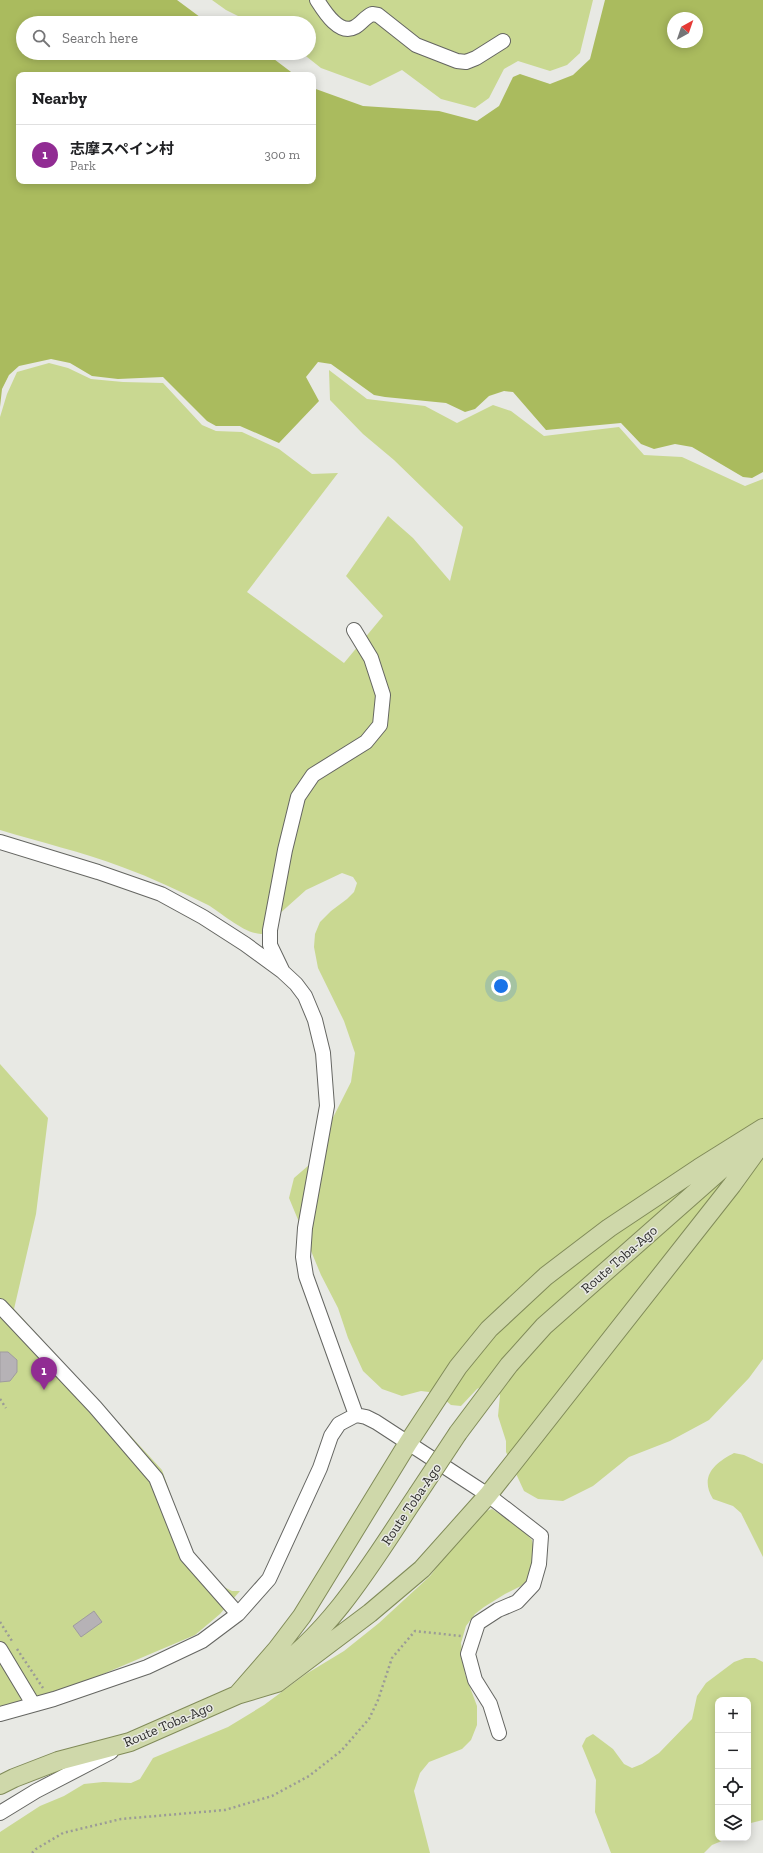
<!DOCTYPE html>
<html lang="en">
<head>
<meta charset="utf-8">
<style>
  :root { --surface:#fff; --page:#f2f2f2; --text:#202124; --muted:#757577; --line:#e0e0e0; --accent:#912c93 }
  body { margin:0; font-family:"Zilla Slab","Noto Sans JP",serif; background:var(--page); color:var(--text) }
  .controls { position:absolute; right:12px; bottom:12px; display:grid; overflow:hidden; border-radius:8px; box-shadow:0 2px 10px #0003 }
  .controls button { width:36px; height:36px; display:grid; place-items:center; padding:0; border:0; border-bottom:1px solid var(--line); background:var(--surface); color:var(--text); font:20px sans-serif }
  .compass { position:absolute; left:667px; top:12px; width:36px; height:36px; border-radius:50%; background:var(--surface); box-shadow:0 2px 10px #0003; rotate:40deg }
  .you { position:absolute; left:501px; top:986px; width:14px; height:14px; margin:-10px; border:3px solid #fff; border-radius:50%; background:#1a73e8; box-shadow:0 0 0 6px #1a73e833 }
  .badge { display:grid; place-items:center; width:26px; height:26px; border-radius:50%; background:var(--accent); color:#fff; font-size:13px; font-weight:700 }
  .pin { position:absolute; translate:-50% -33px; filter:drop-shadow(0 1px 2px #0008) }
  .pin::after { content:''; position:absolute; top:21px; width:14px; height:12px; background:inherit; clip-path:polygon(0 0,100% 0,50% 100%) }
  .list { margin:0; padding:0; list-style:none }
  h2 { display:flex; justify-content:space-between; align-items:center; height:52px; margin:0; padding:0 16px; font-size:17px }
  h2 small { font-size:13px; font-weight:400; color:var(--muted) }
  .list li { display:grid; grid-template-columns:26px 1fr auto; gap:12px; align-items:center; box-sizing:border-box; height:60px; padding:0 16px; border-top:1px solid var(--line) }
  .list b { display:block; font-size:15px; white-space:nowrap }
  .list p { margin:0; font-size:13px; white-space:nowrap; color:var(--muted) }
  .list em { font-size:13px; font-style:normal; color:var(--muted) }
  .icon { flex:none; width:22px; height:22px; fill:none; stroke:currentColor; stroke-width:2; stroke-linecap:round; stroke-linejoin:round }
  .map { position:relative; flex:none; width:763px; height:1853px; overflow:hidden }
  .search { position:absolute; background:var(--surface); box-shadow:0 2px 10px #0003; left:16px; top:16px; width:300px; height:44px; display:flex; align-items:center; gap:10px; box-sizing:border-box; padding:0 14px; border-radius:22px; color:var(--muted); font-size:15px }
  .panel { position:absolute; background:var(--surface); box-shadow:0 2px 10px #0003; left:16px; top:72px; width:300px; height:112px; border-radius:8px }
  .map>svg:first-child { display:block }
  .green { fill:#c9d891 }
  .water { fill:#aabb5e; fill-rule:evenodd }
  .building { fill:#b6b2b6; stroke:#9f9b9f }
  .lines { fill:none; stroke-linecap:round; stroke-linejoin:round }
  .minor-casing { stroke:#656662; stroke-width:16 }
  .major-casing { stroke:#818b59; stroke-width:20 }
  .path { stroke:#9b9b97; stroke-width:2.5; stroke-dasharray:2 3; stroke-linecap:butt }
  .minor { stroke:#fff; stroke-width:14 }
  .major { stroke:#cfd8aa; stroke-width:18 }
  .major-bridge-casing { stroke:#818b59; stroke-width:20; stroke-linecap:butt }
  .major-bridge { stroke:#cfd8aa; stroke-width:18 }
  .labels { text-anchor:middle; stroke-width:3; stroke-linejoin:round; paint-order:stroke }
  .street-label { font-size:14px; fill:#2c2c2a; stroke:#e8e9e4 }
</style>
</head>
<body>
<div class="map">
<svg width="763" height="1853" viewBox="0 0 763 1853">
  <rect width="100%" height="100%" fill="#e8e9e4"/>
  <path class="green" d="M212 0H593L580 53 567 65 550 71 518 61 504 69 489 98 475 108 441 99 402 70 370 86 321 68 302 53H309V23H252L226 10Z
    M49 363 68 368 91 379 123 382 163 383 202 425 216 431 242 432 279 449 312 474 338 473 247 592 344 663 383 616 346 576 388 516 413 538 450 581 463 527 394 460 363 434 330 400 329 370 367 399 425 406 457 423 493 405 511 411 544 436 619 427 644 455 682 457 745 486 763 479V1359L749 1378 709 1420 670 1441 629 1457 593 1486 563 1501 538 1499 524 1491 506 1452V1441L498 1416 500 1395 495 1388 485 1385 477 1389 461 1406 451 1405 437 1393 421 1391 402 1396 382 1389 363 1371 348 1338 338 1308 321 1275 289 1198 294 1178 309 1165 351 1082 355 1053 344 1021 318 968 314 947 315 934 320 922 331 911 347 899 354 892 357 883 353 877 342 873 306 890 268 924 266 933C250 939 222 913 208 905 180 891 152 878 122 867 82 852 40 842 0 830V417L7 394 17 372Z
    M0 1064 48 1118 36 1214 14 1309 162 1470 190 1549 216 1583 232 1591H240L220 1614 195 1635 89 1680 0 1708Z
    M734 1453 744 1455 763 1464V1557L741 1513 733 1506 713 1499C699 1476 715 1463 734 1453Z
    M492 1509 521 1528 532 1540 535 1554 529 1579 521 1586 505 1594 484 1607 475 1614 466 1626 461 1643 465 1674 477 1706V1725L471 1740 462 1749 429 1762 420 1773 414 1791 430 1853H0V1832L40 1806 64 1796 84 1784 103 1782 131 1783 140 1779 153 1758 228 1727 264 1705 306 1674 344 1651 379 1623 430 1576 458 1539 484 1512Z
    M745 1658H755L763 1662V1820L751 1823 748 1826V1700H718V1838H729L712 1845 704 1853H611L595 1812 596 1780 582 1746 586 1738 593 1734 613 1749 624 1764 632 1768 642 1764 659 1753 692 1719 697 1696 706 1683 734 1662Z"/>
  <path class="water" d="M0 0H177L208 23H23V53H266L295 75H19V181H313V88L363 106 439 111 477 121 499 106 513 77 520 74 550 84 573 75 590 59 605 0H763V472L752 478 743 477 692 447 675 444 654 449 641 444 621 423 546 430 513 392 504 391 489 396 475 409 465 412 446 403 385 397 374 395 331 364 318 362 306 377 319 401 279 443 240 426H216L207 421 163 377 118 379 92 376 70 363 51 359 19 366 9 375 2 389 0 407ZM673 18H697V42H673Z"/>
  <path class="building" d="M0 1352H8L17 1360V1372L10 1381 0 1382Z
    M94 1611 102 1622 81 1637 73 1626Z"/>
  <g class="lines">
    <g class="minor-casing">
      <path id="minor" d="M317 0C324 11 339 36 355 27 361 24 365 17 372 14L378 15 416 45 457 61 466 62 476 58 503 41
        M0 842 98 872 161 894 203 917 245 944 282 971 296 984 305 996 315 1020 323 1053 327 1106 305 1228 303 1257 306 1276 356 1415
        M282 970 270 945V930L285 850 298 797 313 775 366 742 380 725 383 695 371 658 354 630
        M0 1306 95 1407 156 1478 187 1556 238 1614
        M0 1649 33 1704
        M0 1714 54 1699 147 1667 202 1641 238 1614 269 1579 320 1468 331 1436 339 1424 356 1415 366 1417 376 1422 488 1495 541 1536 539 1564 533 1585 517 1602 498 1610 478 1623 468 1654 475 1680 490 1704 499 1733
        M0 1813 36 1791 111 1752"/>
    </g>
    <g class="major-casing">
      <path id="major" d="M458 1433 509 1365 544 1326 740 1153
        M269 1674C332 1633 376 1556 417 1495
        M237 1695 277 1649 302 1616 408 1443 458 1367 489 1329 546 1276 609 1228 699 1168 763 1128
        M237 1695 277 1683 370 1613 422 1569 488 1495 732 1185 763 1142
        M0 1785 14 1778 58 1761 130 1742 237 1695 246 1689"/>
    </g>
    <path class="path" d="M0 1399 6 1408
      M0 1622 12 1641
      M17 1649 43 1688
      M32 1853 36 1849 63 1833 121 1819 225 1810 272 1796 309 1776 341 1751 369 1719 378 1700 392 1658 415 1631 461 1636"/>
    <use href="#minor" class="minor"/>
    <use href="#major" class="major"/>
    <g class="major-bridge-casing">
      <path id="major-bridge" d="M417 1495 458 1433"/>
    </g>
    <use href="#major-bridge" class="major-bridge"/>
  </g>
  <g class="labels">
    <g class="street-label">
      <text transform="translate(619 1259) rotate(-41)" y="5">Route Toba-Ago</text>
      <text transform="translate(411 1504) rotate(-56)" y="5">Route Toba-Ago</text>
      <text transform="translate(168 1724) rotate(-23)" y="5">Route Toba-Ago</text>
    </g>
  </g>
</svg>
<div class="controls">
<button>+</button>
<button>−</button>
<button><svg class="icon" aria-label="locate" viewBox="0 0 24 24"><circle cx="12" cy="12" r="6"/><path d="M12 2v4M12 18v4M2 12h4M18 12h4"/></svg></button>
<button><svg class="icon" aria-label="layers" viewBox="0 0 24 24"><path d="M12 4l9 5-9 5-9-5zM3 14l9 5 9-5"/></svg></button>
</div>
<svg class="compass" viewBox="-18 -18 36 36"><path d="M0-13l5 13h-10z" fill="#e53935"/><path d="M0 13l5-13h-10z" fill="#757577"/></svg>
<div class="you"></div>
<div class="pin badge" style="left:44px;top:1390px">1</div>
<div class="search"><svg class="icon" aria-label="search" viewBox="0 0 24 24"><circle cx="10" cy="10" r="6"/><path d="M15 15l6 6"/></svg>Search here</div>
<section class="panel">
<h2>Nearby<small></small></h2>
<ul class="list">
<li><span class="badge">1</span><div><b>志摩スペイン村</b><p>Park</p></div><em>300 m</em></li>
</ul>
</section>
</div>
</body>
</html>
